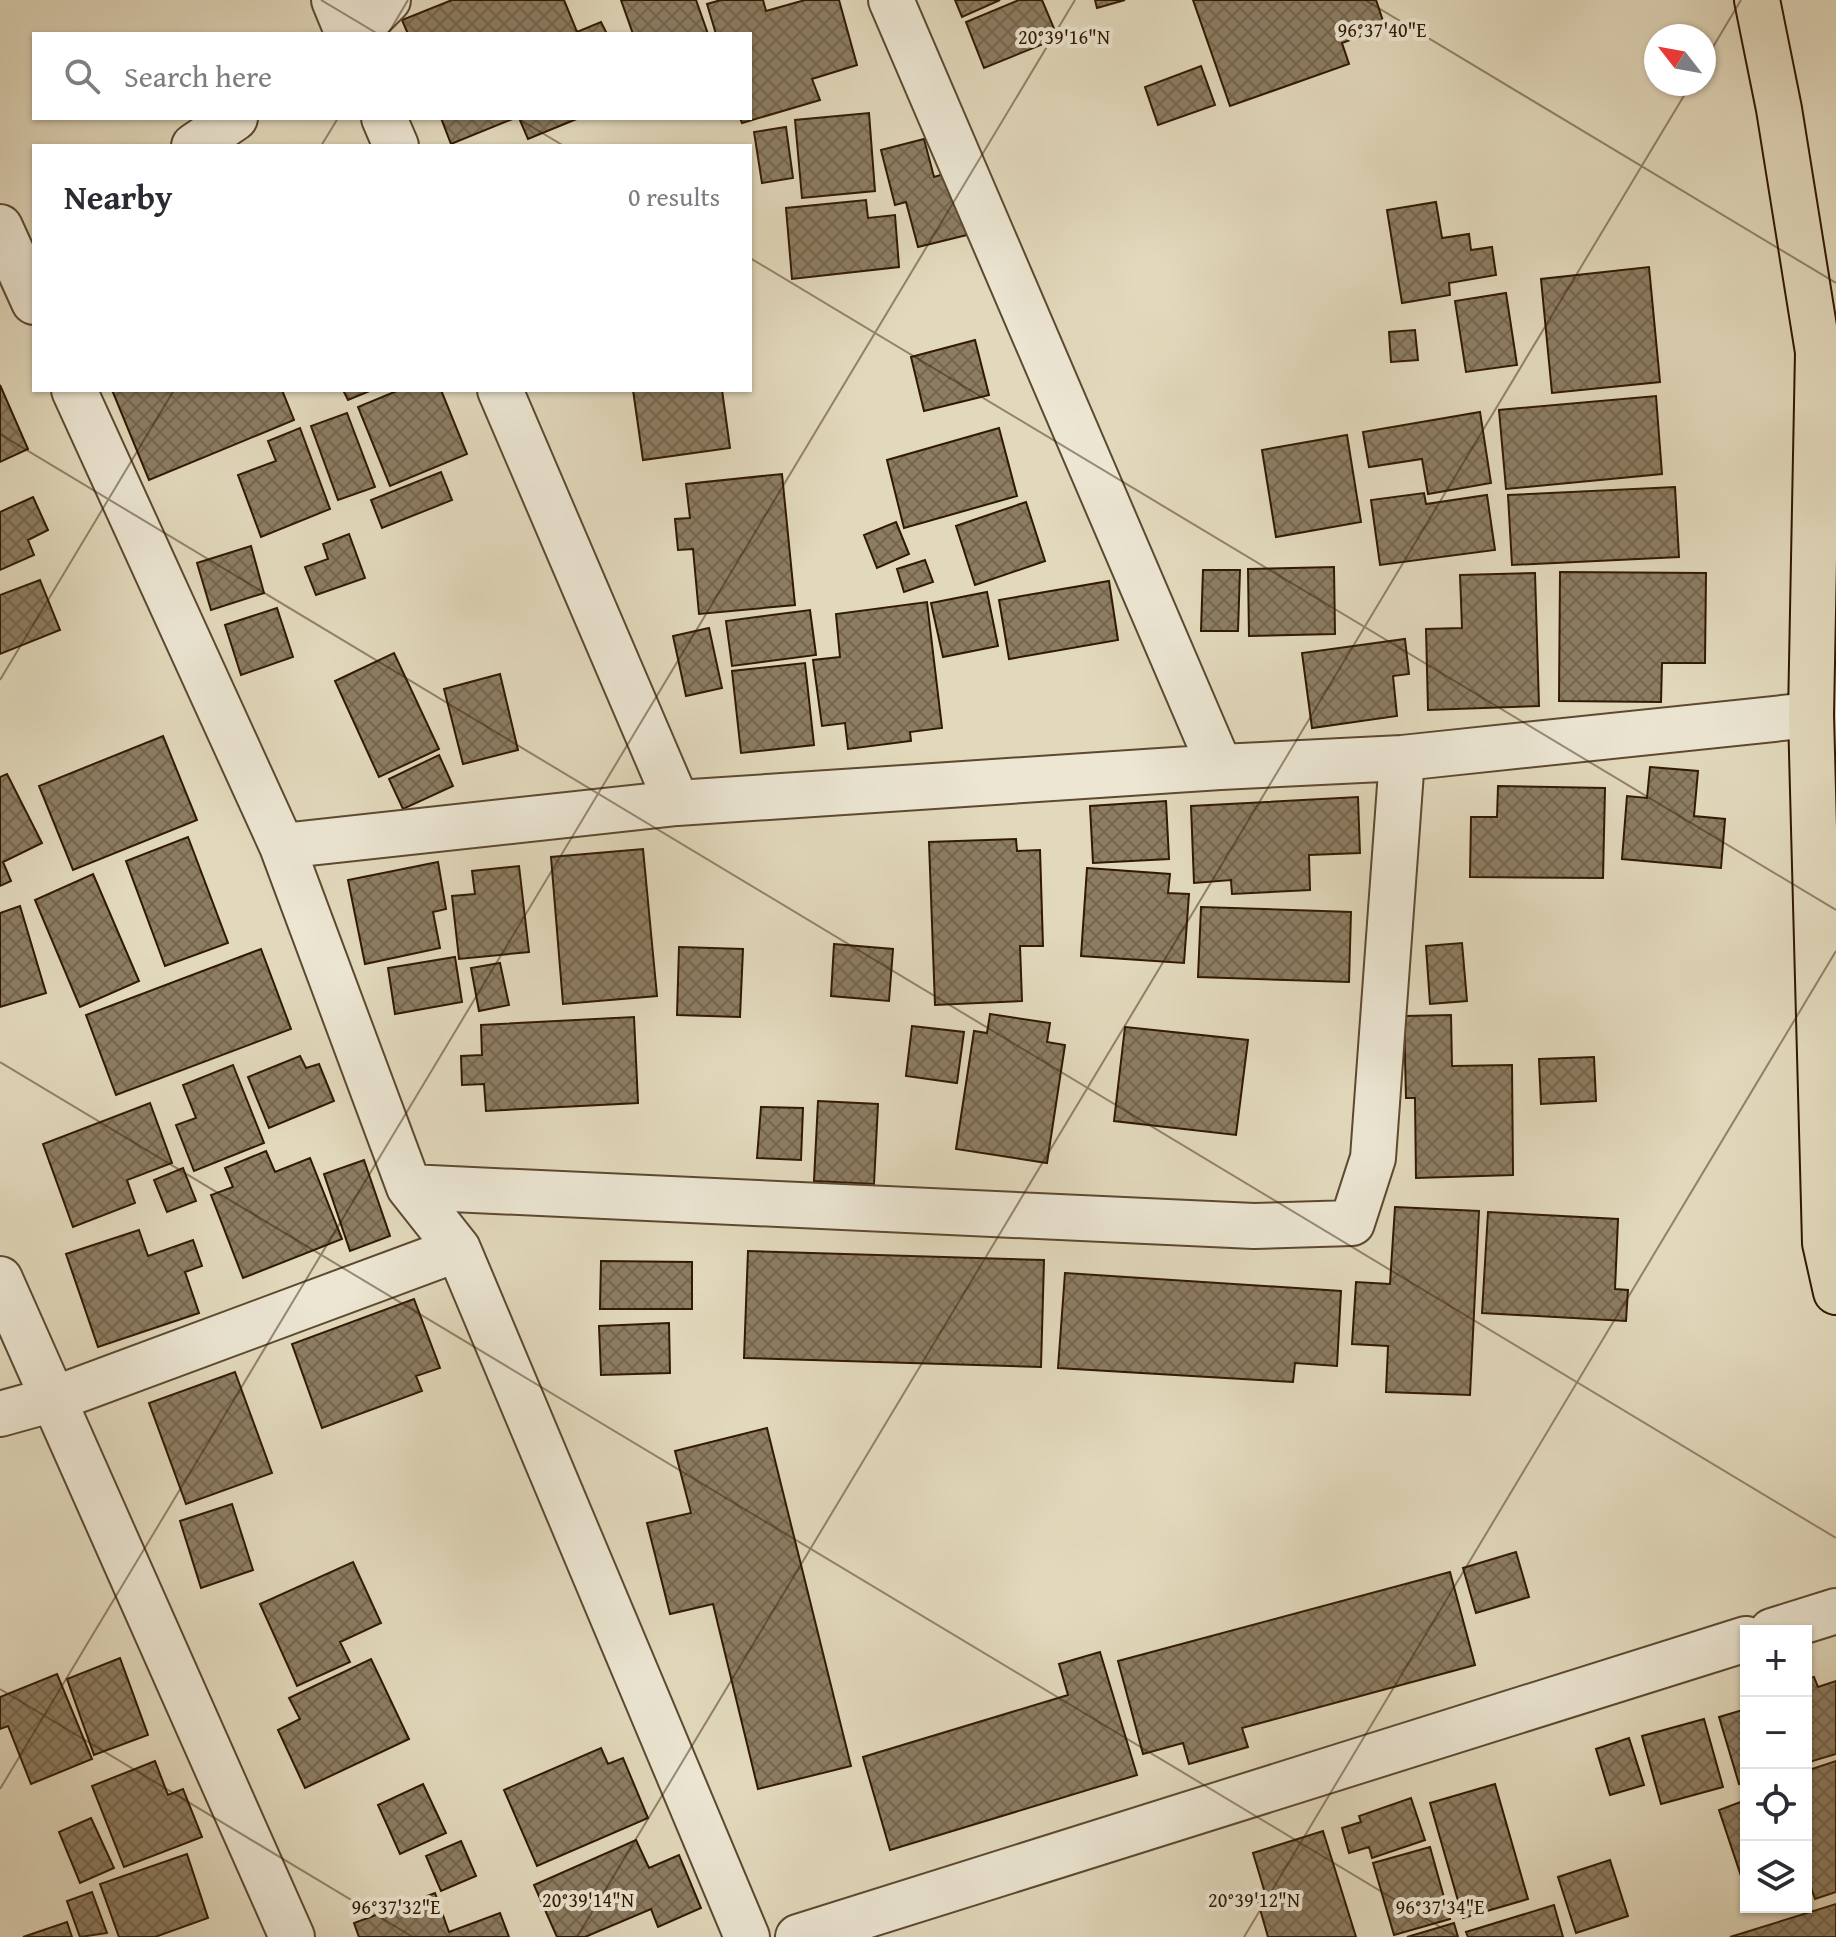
<!DOCTYPE html>
<html lang="en">
<head>
<meta charset="utf-8">
<style>
  :root { --surface:#fff; --page:#f2f2f3; --text:#2b2b33; --muted:#7c7c81; --line:#e1e1e2 }
  body { margin:0; font-family:"Gentium Book Plus",serif; background:var(--page); color:var(--text) }
  .controls { position:absolute; right:24px; bottom:24px; display:grid; overflow:hidden; border-radius:0px; box-shadow:0 2px 6px #0004 }
  .controls button { width:72px; height:72px; display:grid; place-items:center; padding:0; border:0; border-bottom:2px solid var(--line); background:var(--surface); color:var(--text); font:40px sans-serif }
  .compass { position:absolute; left:1644px; top:24px; width:72px; height:72px; border-radius:50%; background:var(--surface); box-shadow:0 2px 6px #0004; rotate:301deg }
  .list { margin:0; padding:0; list-style:none }
  h2 { display:flex; justify-content:space-between; align-items:center; height:104px; margin:0; padding:0 32px; font-size:34px }
  h2 small { font-size:26px; font-weight:400; color:var(--muted) }
  .icon { flex:none; width:44px; height:44px; fill:none; stroke:currentColor; stroke-width:2; stroke-linecap:round; stroke-linejoin:round }
  .map { position:relative; flex:none; width:1836px; height:1937px; overflow:hidden }
  .search { position:absolute; background:var(--surface); box-shadow:0 2px 6px #0004; left:32px; top:32px; width:720px; height:88px; display:flex; align-items:center; gap:20px; box-sizing:border-box; padding:0 28px; border-radius:0px; color:var(--muted); font-size:30px }
  .panel { position:absolute; background:var(--surface); box-shadow:0 2px 6px #0004; left:32px; top:144px; width:720px; height:248px; border-radius:0px }
  .map>svg:first-child { display:block }
  .building { fill:url(#building-cross-hatch); stroke:#311902; stroke-width:2 }
  .lines { fill:none; stroke-linecap:round; stroke-linejoin:round }
  .minor-casing { stroke:#5d4930; stroke-width:48 }
  .highway-casing { stroke:#311902; stroke-width:48 }
  .minor { stroke:#ece6d3; stroke-width:44 }
  .highway { stroke:#e2d9bc; stroke-width:44 }
  .ticks { fill:none; stroke:#311902; stroke-width:2; stroke-opacity:0.45 }
  .ticks-label { font-size:20px; text-anchor:middle; fill:#311902; stroke:#ece6d3; stroke-width:8; stroke-linejoin:round; paint-order:stroke }
</style>
</head>
<body>
<div class="map">
<svg width="1836" height="1937" viewBox="0 0 1836 1937">
  <defs>
    <pattern id="building-cross-hatch" width="8" height="8" patternUnits="userSpaceOnUse" patternTransform="scale(2)"><rect width="8" height="8" fill="#8d7d63"/><path d="M0 0l8 8M0 8l8-8" fill="none" stroke="#74664f"/></pattern>
  </defs>
  <rect width="100%" height="100%" fill="#e2d9bc"/>
  <filter id="stains"><feTurbulence type="fractalNoise" baseFrequency=".0025" numOctaves="4"/><feColorMatrix values="0 0 0 0 .2 0 0 0 0 .09 0 0 0 0 .02 0 0 0 .5 -.17"/></filter>
  <radialGradient id="worn" r=".72"><stop offset=".6" stop-color="#630" stop-opacity="0"/><stop offset="1" stop-color="#630" stop-opacity=".3"/></radialGradient>
  <path class="building" d="M452 0H564L577 32 601 22 607 34H408L402 20Z
    M621 0H696L708 34H633Z
    M721 0H763L766 11 805 0H839L857 65 812 79 820 100 742 123 740 118H750V34H716L707 4Z
    M955 0H1000L962 17Z
    M1019 0H1042L1058 38 984 68 966 22Z
    M1095 0H1125L1097 8Z
    M1193 0H1376L1385 27 1342 43 1349 64 1230 106Z
    M1201 66 1215 105 1158 125 1145 87Z
    M869 113 875 191 802 198 795 120Z
    M441 118H515L451 144Z
    M519 118H579L528 139Z
    M786 127 793 178 762 183 754 132Z
    M924 139 934 177 951 172 967 235 918 247 906 202 895 205 881 150Z
    M866 200 868 218 895 215 899 267 792 279 786 208Z
    M1436 202 1442 238 1469 234 1471 250 1492 247 1496 275 1449 283 1450 295 1402 303 1387 210Z
    M1649 267 1660 382 1552 393 1541 279Z
    M1506 293 1517 365 1466 372 1455 301Z
    M1415 330 1418 360 1391 362 1389 332Z
    M975 340 989 395 924 411 911 357Z
    M0 385 28 449 0 462Z
    M112 390H282L294 420 149 480Z
    M343 390H372L348 400Z
    M399 390H441L467 454 390 486 358 407Z
    M633 390H722L730 448 643 460Z
    M1656 396 1662 474 1506 489 1499 410Z
    M1480 412 1491 483 1428 494 1422 459 1369 467 1363 432Z
    M347 413 375 487 338 500 311 426Z
    M300 428 330 509 261 537 238 475 276 461 268 441Z
    M999 428 1017 496 904 528 887 460Z
    M1347 435 1361 522 1276 537 1262 450Z
    M441 472 452 500 382 528 371 500Z
    M782 474 795 605 699 614 693 549 678 550 675 519 690 518 686 484Z
    M1675 487 1679 557 1512 565 1508 495Z
    M1424 493 1426 504 1487 495 1495 550 1380 565 1371 500Z
    M33 497 48 530 28 540 34 555 0 570V512Z
    M1026 502 1045 561 975 585 956 526Z
    M896 522 909 554 877 568 864 535Z
    M349 534 365 578 316 595 305 567 328 559 323 544Z
    M251 546 264 593 211 610 197 563Z
    M925 560 933 582 904 592 897 569Z
    M1334 567 1335 634 1249 636 1248 569Z
    M1203 570H1240L1238 631H1201Z
    M1560 572 1706 573 1705 663H1662L1661 702 1559 701Z
    M1535 573 1539 706 1428 710 1426 629 1462 628 1460 575Z
    M40 580 60 630 0 654V595Z
    M1109 581 1118 640 1009 659 999 600Z
    M987 592 998 646 943 657 931 603Z
    M927 602 942 728 910 732 911 741 848 749 845 723 822 726 813 660 840 657 836 614Z
    M277 608 293 657 241 675 225 625Z
    M810 610 816 655 732 666 726 621Z
    M709 628 722 688 686 696 673 636Z
    M1405 639 1409 674 1393 676 1397 716 1312 728 1302 653Z
    M394 653 439 749 379 777 335 681Z
    M805 663 814 745 741 753 732 671Z
    M500 674 518 750 463 764 444 689Z
    M163 736 197 820 73 870 39 786Z
    M439 755 453 786 403 809 389 779Z
    M1650 767 1698 771 1694 816 1725 819 1721 868 1622 859 1627 796 1647 798Z
    M7 774 42 843 3 862 11 881 0 886V777Z
    M1498 786 1605 788 1603 878 1470 877 1471 817H1497Z
    M1358 797 1360 853 1309 855 1310 890 1232 894 1231 880 1194 883 1191 806Z
    M1166 801 1169 859 1093 863 1090 806Z
    M188 837 228 943 165 966 126 861Z
    M1016 839 1017 851 1040 850 1043 946H1020L1022 1001 935 1005 929 842Z
    M643 849 657 996 563 1004 551 857Z
    M438 862 446 909 433 912 440 948 365 964 348 880Z
    M519 866 529 952 459 959 452 896 475 894 472 871Z
    M1087 868 1170 874 1168 893 1189 894 1184 963 1081 956Z
    M93 874 139 981 80 1007 35 900Z
    M20 906 46 993 0 1007V913Z
    M1201 907 1351 912 1349 982 1198 977Z
    M1462 943 1467 1001 1430 1004 1426 946Z
    M834 944 893 949 889 1001 831 996Z
    M679 947 743 949 740 1017 677 1015Z
    M261 949 291 1029 116 1095 86 1015Z
    M455 957 462 1002 395 1014 388 968Z
    M500 963 509 1005 479 1011 471 968Z
    M990 1014 1050 1023 1047 1042 1065 1045 1047 1163 956 1149 974 1031 987 1033Z
    M1451 1015 1452 1066 1512 1065 1513 1175 1416 1178 1415 1098H1406L1404 1016Z
    M634 1017 638 1103 486 1111 484 1084 462 1085 461 1056 482 1055 481 1025Z
    M912 1026 964 1032 957 1083 906 1076Z
    M1125 1027 1248 1040 1236 1135 1114 1121Z
    M300 1056 306 1068 319 1064 334 1101 269 1128 248 1077Z
    M1594 1057 1596 1101 1541 1104 1539 1059Z
    M233 1065 264 1143 194 1171 176 1125 196 1118 183 1085Z
    M818 1101 878 1104 874 1184 814 1181Z
    M150 1103 172 1163 127 1180 135 1203 73 1227 43 1144Z
    M761 1107 803 1108 801 1160 757 1158Z
    M266 1151 275 1172 310 1158 342 1239 243 1278 211 1195 233 1187 225 1168Z
    M364 1160 390 1236 350 1251 324 1174Z
    M183 1168 196 1201 167 1212 154 1180Z
    M1395 1207 1479 1211 1470 1395 1386 1392 1388 1346 1352 1344 1356 1282 1390 1284Z
    M1488 1212 1618 1219 1615 1289 1628 1290 1626 1321 1482 1313Z
    M139 1230 148 1256 193 1240 202 1266 185 1272 199 1313 98 1347 66 1254Z
    M748 1251 1044 1260 1041 1367 744 1358Z
    M601 1261 692 1262V1309H600Z
    M1065 1273 1341 1291 1337 1366 1295 1363 1293 1382 1058 1368Z
    M414 1299 440 1368 416 1376 422 1391 322 1428 292 1344Z
    M669 1323 670 1373 601 1375 599 1326Z
    M235 1372 272 1473 186 1504 149 1403Z
    M767 1428 851 1766 758 1789 713 1604 670 1614 647 1523 691 1513 675 1451Z
    M232 1504 253 1570 201 1588 180 1521Z
    M1516 1552 1529 1597 1476 1613 1463 1568Z
    M353 1562 381 1623 340 1642 350 1662 297 1686 260 1604Z
    M1450 1572 1475 1665 1242 1728 1248 1747 1189 1764 1183 1743 1143 1754 1118 1661Z
    M1100 1652 1137 1775 890 1850 863 1757 1068 1695 1059 1664Z
    M120 1658 148 1735 94 1755 67 1679Z
    M371 1659 409 1739 305 1788 278 1730 300 1719 289 1698Z
    M57 1674 92 1759 31 1784 8 1726 0 1729V1697Z
    M1814 1677 1818 1687 1836 1681V1754L1806 1763V1679Z
    M1746 1709V1782L1739 1784 1719 1717Z
    M1704 1719 1723 1787 1661 1804 1642 1736Z
    M1629 1738 1644 1785 1610 1795 1596 1749Z
    M601 1748 608 1764 623 1758 648 1818 537 1866 504 1790Z
    M155 1761 168 1795 183 1789 202 1837 124 1867 92 1786Z
    M1836 1761V1892L1815 1899 1806 1873V1771Z
    M423 1784 446 1833 400 1854 378 1805Z
    M1495 1784 1528 1899 1463 1918 1430 1803Z
    M1411 1798 1425 1840 1372 1858 1369 1847 1349 1853 1342 1828 1361 1822 1359 1816Z
    M1746 1800V1881L1743 1882 1719 1810Z
    M91 1818 114 1868 80 1883 59 1832Z
    M1323 1831 1356 1937H1268L1256 1895 1265 1893 1253 1853Z
    M636 1840 649 1868 679 1855 701 1908 658 1927 651 1909 585 1937H557L534 1885Z
    M461 1841 476 1876 441 1891 426 1856Z
    M1430 1847 1450 1919 1394 1935 1373 1863Z
    M187 1854 208 1918 155 1937H119L100 1884Z
    M1610 1860 1628 1916 1576 1933 1558 1877Z
    M92 1892 107 1933 80 1937 67 1901Z
    M435 1893 449 1932 500 1913 509 1937H359L354 1923Z
    M1836 1904V1937H1730Z
    M1554 1905 1563 1937H1468L1466 1932Z
    M67 1922 72 1937H23Z
    M1454 1923 1458 1937H1407Z"/>
  <g class="lines">
    <g class="minor-casing">
      <path id="minor" d="M334 0 348 34
        M891 0 1220 767
        M354 34 388 0
        M384 118 396 146
        M194 146 235 118
        M0 227 34 302
        M74 390 282 846 409 1187 458 1249 747 1937
        M500 390 677 803
        M282 846 677 803 1220 767 1402 758 1811 715
        M409 1187 1254 1226 1352 1223 1373 1158 1402 758
        M0 1279 292 1937
        M0 1414 54 1399 458 1249
        M1772 1631 1836 1611
        M798 1937 1746 1639"/>
    </g>
    <g class="highway-casing">
      <path id="highway" d="M1757 0 1779 109 1818 352 1811 715 1825 1243 1836 1292"/>
    </g>
    <use href="#minor" class="minor"/>
    <use href="#highway" class="highway"/>
  </g>
  <path class="ticks" d="M321 0 378 34M1365 0 1836 283M388 34 408 0M1704 62 1741 0M517 118 564 146M321 146 338 118M750 258 1836 910M0 434 1836 1538M0 680 174 390M0 1062 1457 1937M0 1689 413 1937M0 1789 1075 0M577 1937 1691 84M1244 1937 1836 951"/>
  <g class="ticks-label">
    <text x="1382" y="37">96°37'40"E</text>
    <text x="1064" y="44">20°39'16"N</text>
    <text x="588" y="1907">20°39'14"N</text>
    <text x="1254" y="1907">20°39'12"N</text>
    <text x="396" y="1914">96°37'32"E</text>
    <text x="1440" y="1914">96°37'34"E</text>
  </g>
  <rect width="100%" height="100%" filter="url(#stains)"/>
  <rect width="100%" height="100%" fill="url(#worn)"/>
</svg>
<div class="controls">
<button>+</button>
<button>−</button>
<button><svg class="icon" aria-label="locate" viewBox="0 0 24 24"><circle cx="12" cy="12" r="6"/><path d="M12 2v4M12 18v4M2 12h4M18 12h4"/></svg></button>
<button><svg class="icon" aria-label="layers" viewBox="0 0 24 24"><path d="M12 4l9 5-9 5-9-5zM3 14l9 5 9-5"/></svg></button>
</div>
<svg class="compass" viewBox="-18 -18 36 36"><path d="M0-13l5 13h-10z" fill="#e53935"/><path d="M0 13l5-13h-10z" fill="#7c7c81"/></svg>
<div class="search"><svg class="icon" aria-label="search" viewBox="0 0 24 24"><circle cx="10" cy="10" r="6"/><path d="M15 15l6 6"/></svg>Search here</div>
<section class="panel">
<h2>Nearby<small>0 results</small></h2>
<ul class="list">
</ul>
</section>
</div>
</body>
</html>
